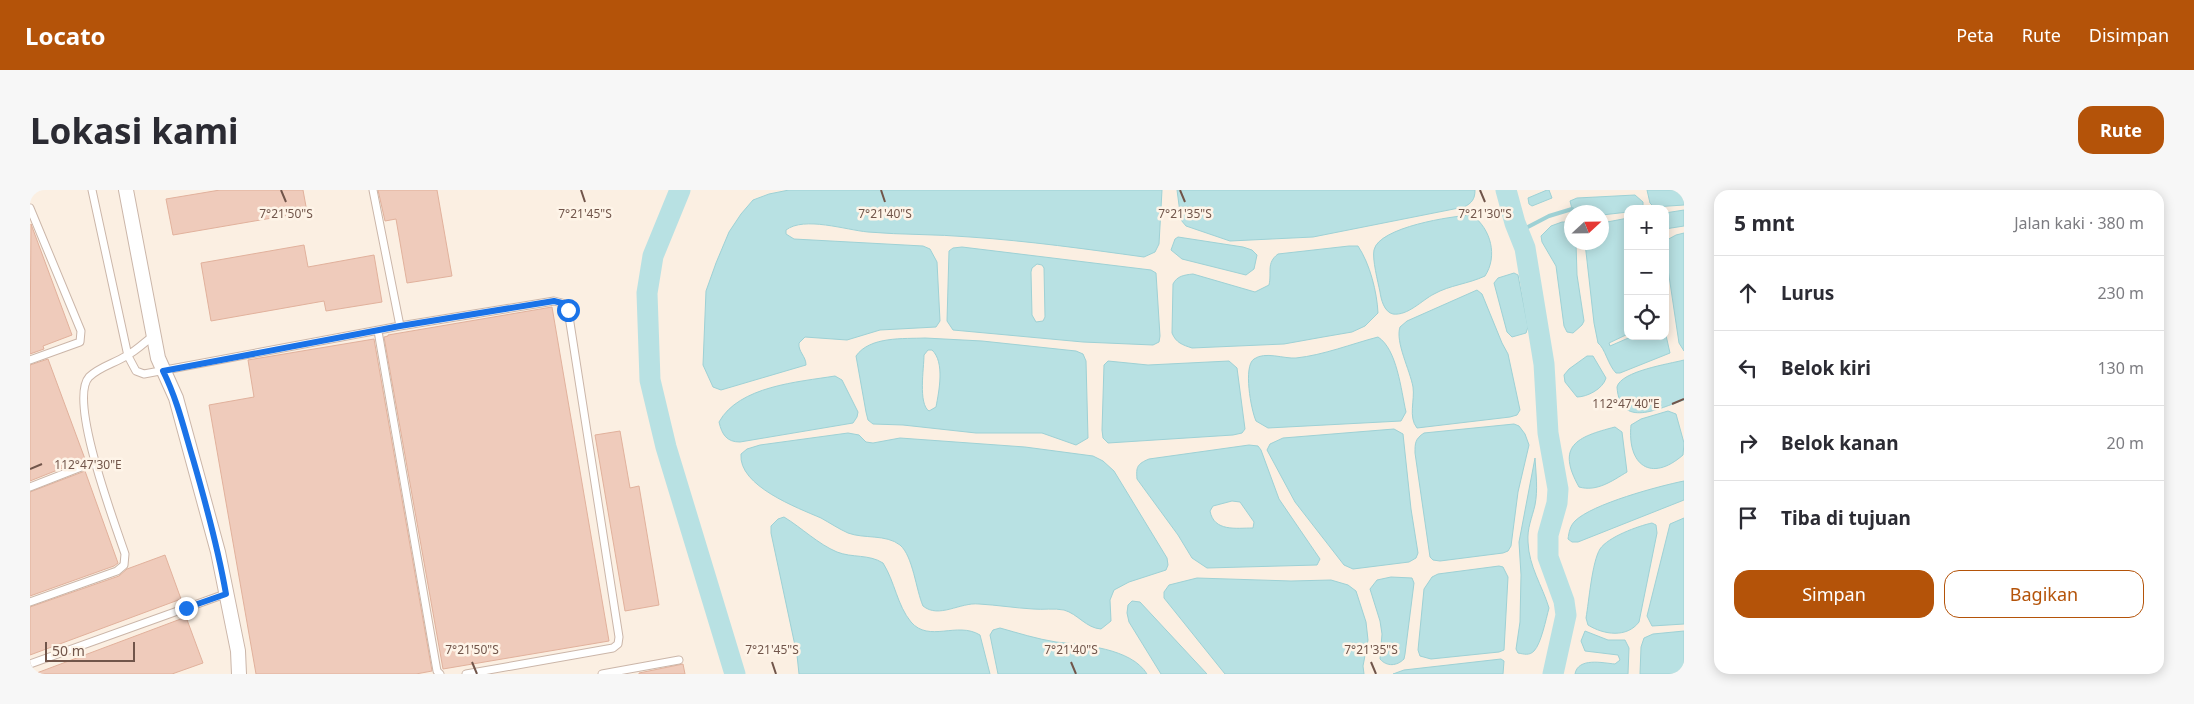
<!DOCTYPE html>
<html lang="id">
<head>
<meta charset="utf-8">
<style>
  :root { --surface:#fff; --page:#f7f7f7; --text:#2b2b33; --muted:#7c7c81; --line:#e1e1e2; --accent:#b45309 }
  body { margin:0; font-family:"Noto Sans",sans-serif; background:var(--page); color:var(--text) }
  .controls { position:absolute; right:15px; top:15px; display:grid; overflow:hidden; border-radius:10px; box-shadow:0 2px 12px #0003 }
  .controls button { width:45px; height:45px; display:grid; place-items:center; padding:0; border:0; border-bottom:1px solid var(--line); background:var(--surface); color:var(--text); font:25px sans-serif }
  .compass { position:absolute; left:1534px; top:15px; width:45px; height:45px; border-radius:50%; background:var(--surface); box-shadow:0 2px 12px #0003; rotate:68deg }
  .scale { position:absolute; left:15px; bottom:12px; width:90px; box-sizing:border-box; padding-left:5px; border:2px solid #71554a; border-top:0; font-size:14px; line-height:18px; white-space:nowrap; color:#71554a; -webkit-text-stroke:4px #fef4e8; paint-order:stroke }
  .stop { position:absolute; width:15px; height:15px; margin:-11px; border:4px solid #1a73e8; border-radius:50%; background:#fff }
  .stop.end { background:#1a73e8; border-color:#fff; box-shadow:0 1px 5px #0008 }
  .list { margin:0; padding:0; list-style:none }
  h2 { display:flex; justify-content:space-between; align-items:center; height:65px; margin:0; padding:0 20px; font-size:21px }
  h2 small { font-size:16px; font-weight:400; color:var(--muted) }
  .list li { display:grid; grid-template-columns:32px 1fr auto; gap:15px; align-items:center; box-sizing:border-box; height:75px; padding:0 20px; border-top:1px solid var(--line) }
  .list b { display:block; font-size:19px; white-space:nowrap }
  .list em { font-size:16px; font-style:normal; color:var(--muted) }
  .actions { display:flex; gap:10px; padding:15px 20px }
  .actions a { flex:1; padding:11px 0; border:1px solid var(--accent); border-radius:15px; text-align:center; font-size:18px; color:var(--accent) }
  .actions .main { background:var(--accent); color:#fff }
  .icon { flex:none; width:28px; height:28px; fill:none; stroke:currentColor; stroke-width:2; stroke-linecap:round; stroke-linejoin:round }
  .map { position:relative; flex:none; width:1654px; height:484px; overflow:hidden; border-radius:15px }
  header { display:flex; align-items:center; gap:30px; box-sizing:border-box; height:70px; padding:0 25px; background:var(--accent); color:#fff }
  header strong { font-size:24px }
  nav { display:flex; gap:28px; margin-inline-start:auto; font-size:18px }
  .intro { display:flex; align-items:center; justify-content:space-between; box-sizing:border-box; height:120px; padding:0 30px }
  h1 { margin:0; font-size:35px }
  .button { padding:12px 22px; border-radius:15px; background:var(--accent); color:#fff; font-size:18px; font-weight:700 }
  main { display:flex; gap:30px; padding:0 30px }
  aside { flex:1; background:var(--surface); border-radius:15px; box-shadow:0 2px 12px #0003 }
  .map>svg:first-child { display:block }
  .water { fill:#b8e1e3; stroke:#9ed1d5; fill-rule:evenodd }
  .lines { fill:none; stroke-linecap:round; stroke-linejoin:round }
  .stream { stroke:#9ed1d5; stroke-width:4 }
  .river { stroke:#b8e1e3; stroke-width:21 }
  .building { fill:#efcbbb; stroke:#e1b19c }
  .service-casing { stroke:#cbb6a9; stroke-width:9 }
  .minor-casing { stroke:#cbb6a9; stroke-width:16 }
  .service { stroke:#fff; stroke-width:7 }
  .minor { stroke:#fff; stroke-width:14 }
  .route { stroke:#1a73e8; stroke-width:6 }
  .ticks { fill:none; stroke:#71554a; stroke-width:2 }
  .ticks-label { font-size:12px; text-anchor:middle; fill:#71554a; stroke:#fef4e8; stroke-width:5; stroke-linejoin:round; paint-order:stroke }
</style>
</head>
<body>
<header>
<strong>Locato</strong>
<nav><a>Peta</a><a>Rute</a><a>Disimpan</a></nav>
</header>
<div class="intro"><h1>Lokasi kami</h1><a class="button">Rute</a></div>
<main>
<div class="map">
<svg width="1654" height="484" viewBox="0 0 1654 484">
  <rect width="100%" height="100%" fill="#fbefe2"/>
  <path class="water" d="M759 0H1132L1129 54 1125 62 1114 67C1056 59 999 51 940 47 906 44 872 45 838 42 816 40 774 26 756 40V44L764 49 893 56 900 59 907 72 910 131 906 137 850 140 817 150 775 147 769 153C768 162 776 166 776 175L691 200 683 197 673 175 676 101 686 73 699 42 711 24 723 10 739 4Z
    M1147 0H1445C1445 9 1442 13 1434 17L1283 47 1200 51 1156 36 1151 30Z
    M1517 0H1519L1522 8 1502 16 1499 14 1498 8Z
    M1617 0H1654V15L1624 17 1620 13Z
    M1605 5 1613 12V16L1611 19H1598V22L1572 25V22H1545L1542 19 1540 11 1547 8Z
    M1654 20V36L1635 39V23Z
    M1442 25C1461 39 1468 66 1455 86 1438 94 1420 95 1404 104 1392 110 1378 126 1363 124 1354 122 1351 109 1350 102 1348 92 1342 69 1344 60 1349 37 1422 26 1442 25Z
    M1598 28V144L1579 153 1580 156 1603 146H1635V141L1640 163 1590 183H1586C1578 175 1575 158 1568 153L1564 133 1555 53 1572 52V33Z
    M1532 32H1539L1541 35 1542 52 1546 53 1547 85 1554 131 1552 135 1543 143 1537 142 1534 136 1526 76 1512 52 1511 46 1521 36Z
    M1654 43V161L1649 153 1635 59V51L1646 45Z
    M1148 47 1213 57 1222 60 1227 65 1224 79 1216 85 1152 69 1141 60 1145 49Z
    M1319 56H1328C1340 74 1347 102 1348 123L1335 136 1322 142 1293 147 1254 154 1162 158C1153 155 1146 153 1142 143L1143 94C1147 86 1154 85 1163 84L1225 102 1239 95C1242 82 1236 73 1248 64Z
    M932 57 1121 80 1126 83 1130 146 1129 152 1123 155 1053 152 923 140 917 131 919 61 923 58ZM1007 74 1012 75 1014 78 1015 127 1013 131 1006 132 1002 125 1001 82 1002 78Z
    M1484 83 1488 85 1498 137 1496 143 1482 147 1477 142 1464 93 1468 88Z
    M1447 100 1452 104 1472 153 1478 164 1490 220 1487 225 1480 227 1387 238C1378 227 1385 210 1383 197 1380 180 1365 152 1370 137L1377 131Z
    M1348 147C1367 159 1371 200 1376 222L1371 231 1238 238 1226 231C1221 220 1213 176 1224 169 1235 161 1254 169 1266 168 1294 165 1321 154 1348 147Z
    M895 148 952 151 1046 161 1053 164 1056 171 1058 248 1046 255 1012 243H946L873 235 843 234 838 230 836 222 826 166C840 146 874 149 895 148ZM898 160H902C915 172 909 201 906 217L899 221C888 214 894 178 894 165Z
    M1557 166H1563L1576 188C1573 199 1557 207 1547 207L1535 192 1534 185 1539 179Z
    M1654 170V210C1629 218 1590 240 1587 197 1591 181 1639 174 1654 170Z
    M1078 171 1118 175 1199 171 1207 178 1215 239 1212 243 1203 245 1078 253 1073 248 1072 240 1074 175Z
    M805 186 812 190 828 222 827 227 823 233 710 252C697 252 692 245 689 232 709 196 768 192 805 186Z
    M1638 221 1646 224 1654 253 1653 265C1621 293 1597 275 1601 235L1611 229Z
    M1484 234 1489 236 1495 244 1499 255 1488 302 1481 356 1478 361 1473 363 1410 371 1403 370 1400 367 1385 263C1385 253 1385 249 1394 243Z
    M1585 237 1592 242 1597 282C1582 291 1567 302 1549 297 1526 256 1546 247 1585 237Z
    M1364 239 1373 244 1381 319 1388 363 1386 368 1379 372 1323 379 1314 375 1265 312 1237 260 1240 254 1253 248Z
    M818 243 829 245 836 252 843 253 870 248 995 257 1063 266 1073 271 1084 281 1137 368 1138 375 1136 380 1099 392 1084 400 1080 410 1081 431 1071 439C1056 438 1048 424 1034 420 1024 418 1013 420 1003 419 985 418 967 415 949 414 930 412 909 429 893 416 886 400 883 366 870 355 856 344 834 349 818 343 809 339 800 333 791 328 768 318 708 296 711 264L717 259 730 255Z
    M1219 255 1228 256 1231 260 1249 309 1290 369 1287 375 1177 378 1162 368 1148 345 1107 289C1106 277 1107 274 1119 269ZM1202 311 1210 312 1224 332 1223 338C1206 338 1184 342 1180 321L1183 316Z
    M1505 268C1506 284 1508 300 1505 315 1502 328 1497 338 1498 352 1499 377 1512 395 1519 418 1516 429 1511 454 1504 461 1499 466 1494 464 1488 463L1486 459 1490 432 1491 385 1489 352Z
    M1654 291V310L1548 352H1542L1538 349C1539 342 1540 336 1545 331 1562 314 1629 296 1654 291Z
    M754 327C772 338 788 354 807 362 822 368 839 364 853 373 865 392 867 415 881 432 899 453 927 431 950 445L960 484H769L767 465 741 343V336L748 329Z
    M1654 328V434L1622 436 1617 426 1640 334Z
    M1622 333 1626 335 1627 343 1609 432C1597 448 1574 445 1558 435L1556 428C1559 411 1562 372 1570 359 1578 347 1608 336 1622 333Z
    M1469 376 1473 377 1478 387 1474 460 1469 462 1401 469 1390 466 1388 460 1394 399 1402 387 1408 384Z
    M1361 387 1382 388 1384 393 1375 464 1374 469C1367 476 1357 477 1350 469L1352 444 1350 431 1340 399 1347 390Z
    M1167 388 1261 391 1301 390 1318 395 1326 401 1336 432 1338 450 1333 476 1334 484H1195L1134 408V402L1139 395Z
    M1102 411 1110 412 1177 484H1131L1099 432 1097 423 1098 415Z
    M970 438C988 443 1007 449 1026 452 1053 455 1101 458 1117 484H968L960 445 963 440Z
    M1555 441 1578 450H1595L1599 458 1598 484H1545C1548 467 1573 473 1585 474L1590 470 1588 465 1555 461 1551 451Z
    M1654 441V484H1610L1611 457 1614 448 1623 444Z
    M1471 469 1474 471 1473 484H1363L1374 480Z"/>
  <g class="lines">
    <path class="stream" d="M1488 42 1519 26 1542 19"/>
    <path class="river" d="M650 0 623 66 617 103 620 190 636 257 705 484
      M1476 0 1485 33 1495 58 1514 174 1518 243 1528 299 1527 313 1518 345V367L1534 411 1536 425 1523 484"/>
  </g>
  <path class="building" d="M190 0H273L277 22 143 45 136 9Z
    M348 0H407L422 86 377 93 366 29 355 31Z
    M1 34 42 145 13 156 14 159 0 164Z
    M274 55 278 77 344 65 352 112 296 121 294 111 181 131 171 73Z
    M522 117 579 451 413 479 354 147 358 146V145Z
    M344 149 402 481 386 484H226L179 215 224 207 218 170Z
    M18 169 55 269 0 291V175Z
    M590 241 600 298 609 296 629 415 595 421 565 245Z
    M55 281 88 373 84 376 0 406V302Z
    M135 365 151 409 0 465V417L89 386 97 379Z
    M156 427 173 473 142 484H4Z
    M653 474 655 484H609V483Z"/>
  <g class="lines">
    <g class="service-casing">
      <path id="service" d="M62 0 98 166 106 181 114 184 370 136 524 111 532 113 538 120 589 447 588 454 583 458 436 484
        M343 0 370 136
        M0 18 51 141 50 152 0 170
        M348 141 407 481 410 484
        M0 297 64 272
        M0 412 87 381 94 375 95 364C85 334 38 210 59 187 69 177 85 173 96 166 106 161 115 152 124 145
        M0 474 195 404
        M572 484 649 470"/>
    </g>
    <g class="minor-casing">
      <path id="minor" d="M96 0 128 168 146 208 188 362 208 461 209 484"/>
    </g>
    <use href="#service" class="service"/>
    <use href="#minor" class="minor"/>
  </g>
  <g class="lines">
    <path class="route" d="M156 418 196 404C188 358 176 314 163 269 154 239 147 209 133 181L370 136 524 111 532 113 538 120"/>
  </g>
  <path class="ticks" d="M251 0 256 12M551 0 555 12M851 0 855 12M1150 0 1155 12M1450 0 1455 12M1642 214 1654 209M0 279 12 274M442 472 447 484M742 472 746 484M1041 472 1046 484M1341 472 1346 484"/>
  <g class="ticks-label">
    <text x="256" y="28">7°21'50"S</text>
    <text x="555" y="28">7°21'45"S</text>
    <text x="855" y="28">7°21'40"S</text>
    <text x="1155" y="28">7°21'35"S</text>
    <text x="1455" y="28">7°21'30"S</text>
    <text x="1596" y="218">112°47'40"E</text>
    <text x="58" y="279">112°47'30"E</text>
    <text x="442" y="464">7°21'50"S</text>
    <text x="742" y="464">7°21'45"S</text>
    <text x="1041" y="464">7°21'40"S</text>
    <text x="1341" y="464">7°21'35"S</text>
  </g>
</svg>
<div class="controls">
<button>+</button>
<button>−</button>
<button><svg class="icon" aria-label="locate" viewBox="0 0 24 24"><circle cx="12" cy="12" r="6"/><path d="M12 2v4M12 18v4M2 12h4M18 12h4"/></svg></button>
</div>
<svg class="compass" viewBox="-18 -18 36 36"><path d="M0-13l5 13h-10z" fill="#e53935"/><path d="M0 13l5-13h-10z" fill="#7c7c81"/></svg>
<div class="scale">50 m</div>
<div class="stop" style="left:538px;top:120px"></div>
<div class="stop end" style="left:156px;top:418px"></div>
</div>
<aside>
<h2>5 mnt<small>Jalan kaki · 380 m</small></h2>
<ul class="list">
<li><svg class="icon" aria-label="ahead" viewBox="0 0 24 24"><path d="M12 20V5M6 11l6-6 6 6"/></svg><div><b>Lurus</b></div><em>230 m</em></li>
<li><svg class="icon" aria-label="left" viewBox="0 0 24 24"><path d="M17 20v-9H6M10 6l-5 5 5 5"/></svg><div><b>Belok kiri</b></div><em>130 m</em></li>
<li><svg class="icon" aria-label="right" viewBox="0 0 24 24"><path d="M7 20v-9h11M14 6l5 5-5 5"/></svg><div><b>Belok kanan</b></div><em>20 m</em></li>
<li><svg class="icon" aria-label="arrive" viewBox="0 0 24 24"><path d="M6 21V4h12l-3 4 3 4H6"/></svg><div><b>Tiba di tujuan</b></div></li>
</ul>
<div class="actions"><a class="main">Simpan</a><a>Bagikan</a></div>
</aside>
</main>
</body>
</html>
